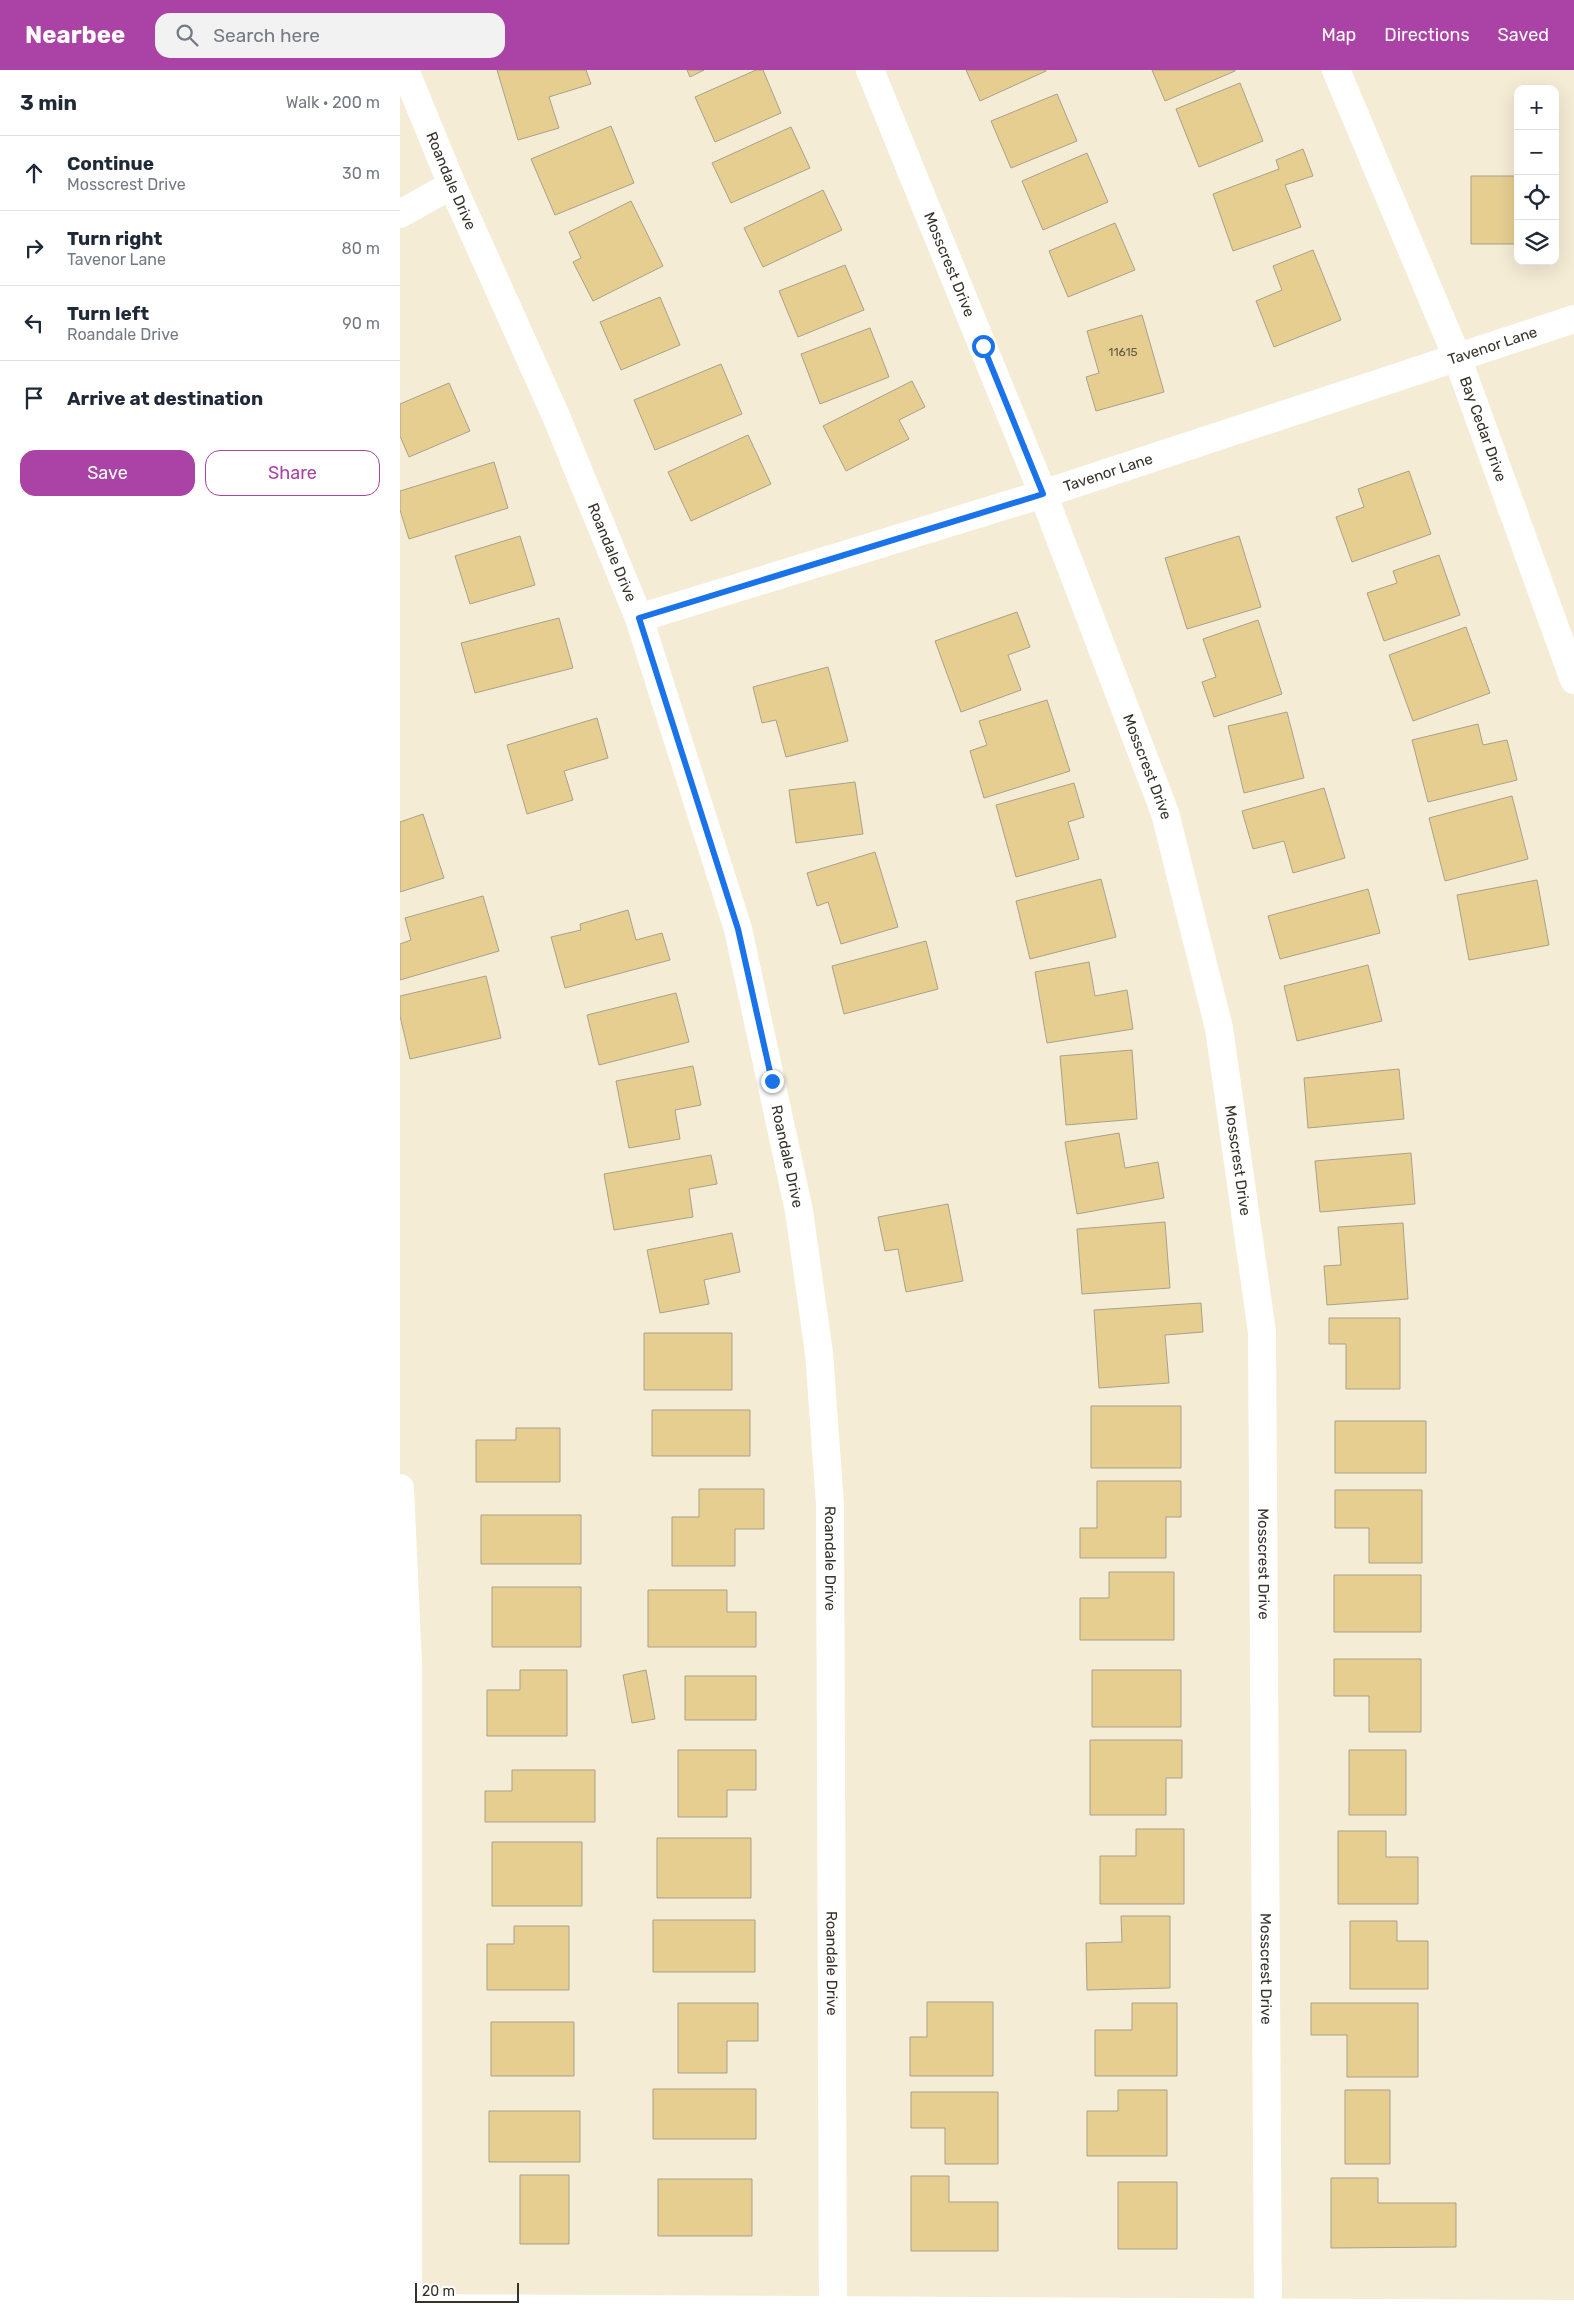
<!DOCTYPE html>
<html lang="en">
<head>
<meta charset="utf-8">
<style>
  :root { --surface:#fff; --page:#f2f2f3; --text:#1f2937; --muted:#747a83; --line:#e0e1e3; --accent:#ab43a6 }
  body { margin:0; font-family:Rubik,sans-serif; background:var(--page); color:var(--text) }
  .controls { position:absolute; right:15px; top:15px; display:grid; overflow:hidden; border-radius:10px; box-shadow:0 5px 20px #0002 }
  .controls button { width:45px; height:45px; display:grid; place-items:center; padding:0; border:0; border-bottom:1px solid var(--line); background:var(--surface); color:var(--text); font:25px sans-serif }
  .scale { position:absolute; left:15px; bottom:12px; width:104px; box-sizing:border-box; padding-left:5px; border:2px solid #36332a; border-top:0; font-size:14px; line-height:18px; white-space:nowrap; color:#36332a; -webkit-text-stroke:4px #fff; paint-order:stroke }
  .stop { position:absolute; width:15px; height:15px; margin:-11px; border:4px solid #1a73e8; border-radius:50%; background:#fff }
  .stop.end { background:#1a73e8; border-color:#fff; box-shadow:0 1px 5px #0008 }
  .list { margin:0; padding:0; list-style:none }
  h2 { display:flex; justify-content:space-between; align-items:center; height:65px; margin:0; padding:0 20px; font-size:21px }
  h2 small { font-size:16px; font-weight:400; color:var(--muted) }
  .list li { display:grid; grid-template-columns:32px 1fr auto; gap:15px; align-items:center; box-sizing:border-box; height:75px; padding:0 20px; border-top:1px solid var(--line) }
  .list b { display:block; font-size:19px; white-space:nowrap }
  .list p { margin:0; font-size:16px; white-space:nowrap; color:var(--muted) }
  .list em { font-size:16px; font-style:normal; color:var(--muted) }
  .actions { display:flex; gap:10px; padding:15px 20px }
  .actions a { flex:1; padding:11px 0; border:1px solid var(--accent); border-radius:15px; text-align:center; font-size:18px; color:var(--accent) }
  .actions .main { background:var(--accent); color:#fff }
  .icon { flex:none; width:28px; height:28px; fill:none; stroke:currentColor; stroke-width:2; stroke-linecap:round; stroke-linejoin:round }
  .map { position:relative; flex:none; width:1174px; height:2245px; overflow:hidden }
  header { display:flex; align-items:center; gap:30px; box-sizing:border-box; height:70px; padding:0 25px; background:var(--accent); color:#fff }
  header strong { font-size:24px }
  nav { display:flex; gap:28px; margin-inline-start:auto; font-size:18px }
  .search { width:350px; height:45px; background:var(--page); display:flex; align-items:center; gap:12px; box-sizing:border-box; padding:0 18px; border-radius:15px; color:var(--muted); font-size:19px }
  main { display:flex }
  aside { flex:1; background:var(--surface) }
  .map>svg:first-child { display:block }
  .building { fill:#e5ce90; stroke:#a9a18b }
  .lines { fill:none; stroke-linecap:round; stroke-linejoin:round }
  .minor { stroke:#fff; stroke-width:28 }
  .route { stroke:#1a73e8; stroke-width:6 }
  .labels { text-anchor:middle; stroke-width:4.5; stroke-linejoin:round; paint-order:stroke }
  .number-label { font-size:12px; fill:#625a44 }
  .street-label { font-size:15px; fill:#36332a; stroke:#fff }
</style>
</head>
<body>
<header>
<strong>Nearbee</strong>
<div class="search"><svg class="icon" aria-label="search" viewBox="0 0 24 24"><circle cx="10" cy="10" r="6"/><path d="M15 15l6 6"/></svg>Search here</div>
<nav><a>Map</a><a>Directions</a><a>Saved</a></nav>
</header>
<main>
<aside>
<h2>3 min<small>Walk · 200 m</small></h2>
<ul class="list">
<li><svg class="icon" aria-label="ahead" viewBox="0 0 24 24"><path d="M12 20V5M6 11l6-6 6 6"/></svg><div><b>Continue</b><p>Mosscrest Drive</p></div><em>30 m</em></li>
<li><svg class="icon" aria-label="right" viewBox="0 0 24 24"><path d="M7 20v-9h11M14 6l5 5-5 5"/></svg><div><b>Turn right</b><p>Tavenor Lane</p></div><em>80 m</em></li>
<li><svg class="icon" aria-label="left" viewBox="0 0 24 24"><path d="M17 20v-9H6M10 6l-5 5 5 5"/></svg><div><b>Turn left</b><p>Roandale Drive</p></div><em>90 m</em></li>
<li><svg class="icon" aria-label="arrive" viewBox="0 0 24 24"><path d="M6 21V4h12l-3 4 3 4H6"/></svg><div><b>Arrive at destination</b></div></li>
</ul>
<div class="actions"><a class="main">Save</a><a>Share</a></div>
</aside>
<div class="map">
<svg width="1174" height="2245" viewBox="0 0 1174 2245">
  <rect width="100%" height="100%" fill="#f5ecd5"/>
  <path class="building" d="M97 0H186L191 14 149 27 159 58 118 70Z
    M287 0H304L290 7Z
    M356 0H363L381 43 315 72 295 27Z
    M566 0H646V1L580 31Z
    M752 0H835V1L765 31Z
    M840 13 863 71 799 97 776 39Z
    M657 24 677 71 611 98 591 51Z
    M211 56 234 113 155 145 131 89Z
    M391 57 410 98 331 133 312 93Z
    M903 79 913 106 885 115 901 157 833 181 813 124 879 99 876 90Z
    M687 83 708 132 643 160 622 111Z
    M1071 106H1118V174H1071Z
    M423 120 442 160 363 197 344 158Z
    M231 131 263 196 193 231 173 192 181 188 169 162Z
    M715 153 735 200 668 227 649 181Z
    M913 180 941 250 874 277 856 231 882 220 873 196Z
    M445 195 464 240 398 267 379 221Z
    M260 227 280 275 221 300 200 252Z
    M742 245 764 322 696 341 686 307 699 303 687 261Z
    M470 258 489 307 420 334 401 284Z
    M321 294 342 344 255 380 234 330Z
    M512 311 525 337 499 350 509 369 446 401 423 356Z
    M49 313 70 361 9 387 0 366V334Z
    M348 365 371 414 291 451 268 402Z
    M94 392 108 438 9 469 0 440V421Z
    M1009 401 1031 464 952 492 936 447 964 437 958 419Z
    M120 466 135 515 70 534 55 486Z
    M839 466 861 537 787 559 765 488Z
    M1039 485 1060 545 984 571 967 523 997 513 993 501Z
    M617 542 630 577 608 585 621 620 561 642 535 571Z
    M159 548 173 598 75 623 61 573Z
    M858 550 882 624 814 647 802 612 816 607 803 569Z
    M1066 557 1090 623 1013 651 989 585Z
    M428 597 448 671 386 687 376 650 362 653 353 617Z
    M647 630 670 701 584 728 570 681 587 675 579 651Z
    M887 642 904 708 844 723 828 656Z
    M197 648 208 688 164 701 173 730 127 744 107 675Z
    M1078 654 1083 675 1107 670 1117 710 1028 732 1012 670Z
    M455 712 463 764 396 773 389 720Z
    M674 713 684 747 668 752 679 789 616 807 596 735Z
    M924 718 945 788 893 803 884 771 853 779 842 741Z
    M1112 726 1128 789 1045 811 1029 748Z
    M23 744 44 808 0 822V752Z
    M475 782 498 857 441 874 428 832 417 836 407 803Z
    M701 809 716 867 630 889 616 831Z
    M1137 810 1149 875 1069 890 1057 825Z
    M968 819 980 863 880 889 868 846Z
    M83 826 99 881 0 910V874L11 870 5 848Z
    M228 840 236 870 262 863 270 890 165 918 151 867 181 860 180 854Z
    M526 871 538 919 444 944 432 896Z
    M689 892 695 926 727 920 733 959 647 973 635 902Z
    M968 895 982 951 897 971 884 916Z
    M86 906 101 968 10 989 0 946V926Z
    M276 923 289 972 199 995 187 945Z
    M732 980 737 1049 666 1055 660 986Z
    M293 996 301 1035 275 1040 280 1069 229 1078 216 1011Z
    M999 999 1004 1049 908 1058 904 1008Z
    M719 1063 725 1098 758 1092 764 1128 677 1144 665 1072Z
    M1011 1083 1015 1134 920 1142 915 1091Z
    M311 1085 317 1114 289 1119 293 1147 214 1160 204 1104Z
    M548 1134 563 1211 506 1222 498 1179 485 1181 478 1147Z
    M765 1152 770 1218 682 1224 677 1159Z
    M1003 1153 1008 1229 927 1235 924 1196 941 1195 938 1157Z
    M332 1163 340 1202 304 1210 309 1234 260 1243 247 1180Z
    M801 1233 803 1262 765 1265 769 1313 699 1318 694 1240Z
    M929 1248H1000V1319H946V1274H929Z
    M244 1263H332V1320H244Z
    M691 1336H781V1398H691Z
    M252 1340H350V1386H252Z
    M935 1351H1026V1403H935Z
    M116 1358H160V1412H76V1370H116Z
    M697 1411H781V1447H766V1488H680V1458H697Z
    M299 1419H364V1459H335V1496H272V1447H299Z
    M935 1420H1022V1493H969V1458H935Z
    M81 1445H181V1494H81Z
    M709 1502H774V1570H680V1528H709Z
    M934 1505H1021V1562H934Z
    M92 1517H181V1577H92Z
    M248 1520H327V1542H356V1577H248Z
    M934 1589H1021V1662H969V1626H934Z
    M120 1600H167V1666H87V1620H120Z
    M246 1600 255 1649 232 1653 223 1605Z
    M692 1600H781V1657H692Z
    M285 1606H356V1650H285Z
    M690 1670H782V1708H766V1745H690Z
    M278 1680H356V1720H327V1747H278Z
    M949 1680H1006V1745H949Z
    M112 1700H195V1752H85V1721H112Z
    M736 1759H784V1834H700V1786H736Z
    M938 1761H986V1787H1018V1834H938Z
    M257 1768H351V1828H257Z
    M92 1772H182V1836H92Z
    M721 1846H770V1918L687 1920 686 1873 722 1872Z
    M253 1850H355V1902H253Z
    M950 1851H997V1871H1028V1919H950Z
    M114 1856H169V1920H87V1874H114Z
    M527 1932H593V2006H510V1967H527Z
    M278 1933H358V1971H327V2003H278Z
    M732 1933H777V2006H695V1960H732Z
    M911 1933H1018V2007H947V1965H911Z
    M91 1952H174V2006H91Z
    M253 2019H356V2069H253Z
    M718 2020H767V2086H687V2041H718Z
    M945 2020H990V2094H945Z
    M511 2022H598V2094H545V2058H511Z
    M89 2041H180V2092H89Z
    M120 2105H169V2174H120Z
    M511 2106H549V2132H598V2181H511Z
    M931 2108H978V2133H1056V2177L931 2178Z
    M258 2109H352V2166H258Z
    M718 2112H777V2179H718Z"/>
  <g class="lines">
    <g class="minor">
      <path id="s1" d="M5 0 52 115 156 346 239 548 338 859 399 1141 419 1283 430 1435 433 2239"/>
      <path id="s2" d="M470 0 643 424 765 743 819 958 862 1262 868 2244"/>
      <path id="s3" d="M936 0 1057 287 1174 610"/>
      <path d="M0 144 52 115"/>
      <path id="s4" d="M239 548 643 424 1174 249"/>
      <path d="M0 1418 8 1594V2245"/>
      <path d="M0 2238 1174 2244"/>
    </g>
  </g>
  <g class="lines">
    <path class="route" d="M372 1011 338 859 239 548 643 424 583 276"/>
  </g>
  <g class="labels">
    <g class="number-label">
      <text x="723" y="286">11615</text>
    </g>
    <g class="street-label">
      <text dy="5" stroke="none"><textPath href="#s1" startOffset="120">Roandale Drive</textPath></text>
      <text dy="5" stroke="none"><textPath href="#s2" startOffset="210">Mosscrest Drive</textPath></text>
      <text dy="5" stroke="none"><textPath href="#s4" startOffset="896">Tavenor Lane</textPath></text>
      <text dy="5" stroke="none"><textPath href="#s3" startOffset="388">Bay Cedar Drive</textPath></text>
      <text dy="5" stroke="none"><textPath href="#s4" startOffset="491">Tavenor Lane</textPath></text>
      <text dy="5" stroke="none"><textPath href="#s1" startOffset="525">Roandale Drive</textPath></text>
      <text dy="5" stroke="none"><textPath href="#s2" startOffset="750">Mosscrest Drive</textPath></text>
      <text dy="5" stroke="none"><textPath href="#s1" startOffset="1155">Roandale Drive</textPath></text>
      <text dy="5" stroke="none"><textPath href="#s2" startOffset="1155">Mosscrest Drive</textPath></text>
      <text dy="5" stroke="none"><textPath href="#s1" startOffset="1560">Roandale Drive</textPath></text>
      <text dy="5" stroke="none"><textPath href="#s2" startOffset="1560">Mosscrest Drive</textPath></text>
      <text dy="5" stroke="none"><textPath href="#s1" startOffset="1965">Roandale Drive</textPath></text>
      <text dy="5" stroke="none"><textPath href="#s2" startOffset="1965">Mosscrest Drive</textPath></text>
    </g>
  </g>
</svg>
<div class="controls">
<button>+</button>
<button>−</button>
<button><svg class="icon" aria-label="locate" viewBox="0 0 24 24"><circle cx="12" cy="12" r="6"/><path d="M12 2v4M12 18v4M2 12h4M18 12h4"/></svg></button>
<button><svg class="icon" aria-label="layers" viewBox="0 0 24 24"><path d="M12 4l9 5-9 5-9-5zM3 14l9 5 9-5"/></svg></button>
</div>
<div class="scale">20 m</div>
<div class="stop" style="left:583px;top:276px"></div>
<div class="stop end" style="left:372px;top:1011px"></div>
</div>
</main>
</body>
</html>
